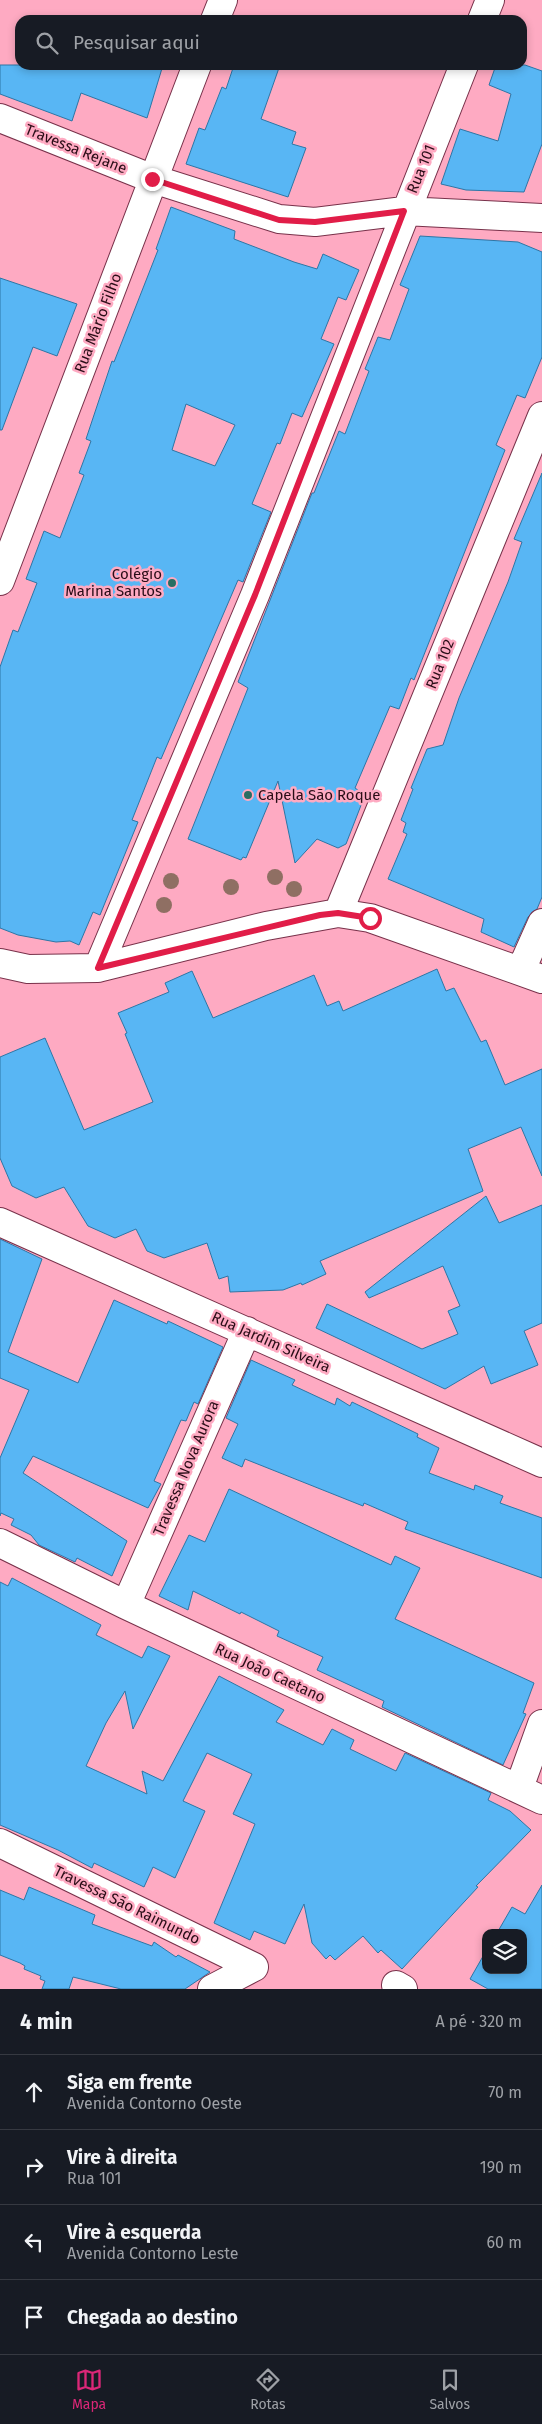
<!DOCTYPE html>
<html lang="pt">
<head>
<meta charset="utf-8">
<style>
  :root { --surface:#171b24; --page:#242831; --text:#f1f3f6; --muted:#9ea1a6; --line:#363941; --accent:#db2777 }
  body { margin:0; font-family:"Fira Sans",sans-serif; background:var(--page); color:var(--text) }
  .controls { position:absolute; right:15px; bottom:15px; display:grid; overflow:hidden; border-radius:10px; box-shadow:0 2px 8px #0003 }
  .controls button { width:45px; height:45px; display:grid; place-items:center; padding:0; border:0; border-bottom:1px solid var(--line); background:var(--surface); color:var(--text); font:25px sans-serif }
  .stop { position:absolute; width:15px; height:15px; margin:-11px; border:4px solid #e11d48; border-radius:50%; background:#fff }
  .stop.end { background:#e11d48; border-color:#fff; box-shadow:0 1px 5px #0008 }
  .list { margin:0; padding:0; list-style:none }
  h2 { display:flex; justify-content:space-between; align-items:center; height:65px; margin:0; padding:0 20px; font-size:21px }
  h2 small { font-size:16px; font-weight:400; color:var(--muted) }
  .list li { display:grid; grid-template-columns:32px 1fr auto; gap:15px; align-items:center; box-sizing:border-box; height:75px; padding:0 20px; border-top:1px solid var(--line) }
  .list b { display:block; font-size:19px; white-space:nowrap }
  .list p { margin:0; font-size:16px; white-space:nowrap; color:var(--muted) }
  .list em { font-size:16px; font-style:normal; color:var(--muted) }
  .icon { flex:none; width:28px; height:28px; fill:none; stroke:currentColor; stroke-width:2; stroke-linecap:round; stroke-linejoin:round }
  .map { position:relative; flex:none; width:542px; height:1989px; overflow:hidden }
  .search { position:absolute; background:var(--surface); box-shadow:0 2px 8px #0003; left:15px; right:15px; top:15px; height:55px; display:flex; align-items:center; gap:12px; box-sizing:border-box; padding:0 18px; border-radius:15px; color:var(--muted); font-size:19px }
  .sheet { height:365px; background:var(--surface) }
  nav { display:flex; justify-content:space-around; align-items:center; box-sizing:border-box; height:70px; border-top:1px solid var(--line); background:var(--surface); font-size:14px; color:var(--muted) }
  nav a { display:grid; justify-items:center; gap:2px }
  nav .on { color:var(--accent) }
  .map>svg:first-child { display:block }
  .building { fill:#58b6f4; stroke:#2d76a5; fill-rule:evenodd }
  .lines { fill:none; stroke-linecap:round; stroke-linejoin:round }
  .minor-casing { stroke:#78314a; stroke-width:30 }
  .minor { stroke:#fff; stroke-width:28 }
  .tree { fill:#8f6f63 }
  .route { stroke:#e11d48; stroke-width:6 }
  .poi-dot { fill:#286e63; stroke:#feaac2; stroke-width:2 }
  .labels { text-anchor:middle; stroke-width:5; stroke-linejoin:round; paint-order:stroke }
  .street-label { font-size:15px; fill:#2a0d17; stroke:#feaac2 }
  .poi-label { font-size:15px; fill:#2a0d17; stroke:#feaac2; text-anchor:end }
</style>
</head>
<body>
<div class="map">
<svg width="542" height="1989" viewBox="0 0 542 1989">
  <rect width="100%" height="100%" fill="#feaac2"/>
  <path class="building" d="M0 65H163L147 118 81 93 72 121 0 94Z
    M234 65H280L261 119 296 132 292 144 306 148 288 197 186 164 199 128 205 130 222 87 226 89Z
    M496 65H525L542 71V144L524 192 466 190 441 184 460 129 498 141 511 94 489 85Z
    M171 207 235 231 234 239 294 262 317 269 323 254 359 270 346 300 338 297 321 339 334 344 302 417 292 413 280 444 277 443 252 504 271 512 243 582 238 580 161 759 157 757 132 820 138 822 100 915 93 912 79 945 70 941 56 942 18 935 0 928V667L13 630 18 632 37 583 26 579 44 531 60 538 84 475 79 473 91 441 86 439 112 361 114 362 158 250 156 249ZM186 404 235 425 215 466 172 450Z
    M420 236 518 242 542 252V357L525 398 517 395 496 445 505 450 414 680 411 678 399 709 390 706 355 788 365 795 346 844 338 848 317 839 295 863 278 781 246 858 243 857 241 860 188 839 248 688 238 682 312 493H314L339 431 345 434 369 371 365 369 378 337 390 340 409 289 400 285Z
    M0 278 77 304 57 356 33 347 2 430H0Z
    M542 473V897L537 909 528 917 514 947 481 932 484 919 388 879 407 834 403 832 406 823 401 820 413 789 411 788 427 749 443 745 459 698 508 582 522 542 514 539Z
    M437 969 446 991 454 988 481 1042 486 1040 505 1085 542 1069V1176L521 1127 468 1149 483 1191 320 1261 326 1274 302 1285 301 1283 283 1290 230 1292 228 1276 219 1279 207 1243 164 1258 147 1251 136 1229 115 1238 88 1226 64 1187 36 1198 12 1186 0 1158V1057L45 1038 84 1130 153 1102 125 1034 127 1033 118 1013 169 992 165 983 192 971 213 1018 314 975 327 1006 339 1001 343 1011Z
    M486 1196 499 1223 542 1205V1323L524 1331 538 1365 491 1384 484 1366 445 1389 316 1328 327 1304 422 1349 458 1334 448 1311 460 1306 443 1266 369 1298 365 1292Z
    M0 1239 42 1259 8 1352 78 1383 114 1300 167 1324 168 1321 223 1347 198 1404 194 1402 186 1421 181 1420 154 1481 161 1484 148 1508 33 1456 23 1473 127 1541 112 1576 77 1558 75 1562 39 1545 31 1535 11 1525 14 1519 1 1513 0 1516V1458L29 1390 0 1378Z
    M251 1360 295 1380 292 1385 335 1405 337 1398 350 1406 352 1402 418 1434 417 1437 439 1448 429 1473 474 1490 475 1485 503 1496 500 1503 542 1518V1578L405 1529 408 1522 364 1503 363 1506 245 1459 242 1467 222 1458 238 1424 226 1418Z
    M229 1489 391 1565 395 1556 420 1568 395 1619 534 1683 523 1713 526 1714 503 1765 382 1707 384 1701 317 1670 323 1657 277 1636 279 1631 241 1612 240 1614 193 1591 188 1610 159 1596 189 1535 205 1542Z
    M12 1578 101 1625 96 1635 142 1658 148 1646 170 1656 133 1729 125 1691 106 1723 86 1766 147 1794 142 1771 163 1781 219 1676 284 1710 276 1722 323 1745 332 1729 354 1740 350 1749 396 1771 405 1753 491 1793 488 1800 510 1811 531 1830 476 1886 478 1887 402 1969 381 1950 378 1953 363 1936 335 1960 330 1955 326 1959 312 1943 304 1904 285 1944 254 1931 250 1940 214 1923 255 1824 233 1814 252 1774 207 1753 183 1801 205 1811 175 1878 153 1867 144 1887 94 1863 92 1868 58 1850 0 1825V1582L8 1586Z
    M542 1885V1989H488L470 1979 486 1951V1970H523V1933H497L512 1907 525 1914Z
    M29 1887 95 1915 92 1924 152 1946 154 1942 176 1957 178 1955 210 1972 185 1989H121L73 1977 69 1989H42L45 1981 40 1979 41 1976 24 1969 25 1966 20 1963 0 1955V1890L24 1900Z"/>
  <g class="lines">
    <g class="minor-casing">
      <path id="minor" d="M215 20 223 0
        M482 20 490 0
        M0 118 153 179 279 219 315 222 404 211 542 218
        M0 581 197 65
        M338 913 542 416
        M0 963 28 969 98 968 266 926 338 913 370 918 542 979
        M98 968 255 595 464 65
        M521 970 542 923
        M0 1222 542 1463
        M0 1543 126 1605 542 1800
        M126 1605 247 1331
        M519 1788 542 1724
        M0 1843 254 1967
        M396 1985 403 1989
        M212 1989 254 1967"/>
    </g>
    <use href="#minor" class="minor"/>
  </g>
  <g class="tree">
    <circle cx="275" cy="877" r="8"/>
    <circle cx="171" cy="881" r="8"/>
    <circle cx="231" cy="887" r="8"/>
    <circle cx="294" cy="889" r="8"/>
    <circle cx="164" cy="905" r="8"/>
  </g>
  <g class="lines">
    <path class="route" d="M152 179 279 220 315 222 404 211 255 595 98 968 320 915 338 913 370 918"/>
  </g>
  <g class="poi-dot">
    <circle cx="172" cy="583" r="5"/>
    <circle cx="248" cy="795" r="5"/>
  </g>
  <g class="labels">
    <g class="street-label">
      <text transform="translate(76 149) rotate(22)" y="5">Travessa Rejane</text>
      <text transform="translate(421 169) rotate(-68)" y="5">Rua 101</text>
      <text transform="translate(98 323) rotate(-69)" y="5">Rua Mário Filho</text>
      <text transform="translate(440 664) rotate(-68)" y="5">Rua 102</text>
      <text transform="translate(271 1342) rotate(24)" y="5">Rua Jardim Silveira</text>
      <text transform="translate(186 1468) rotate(-67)" y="5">Travessa Nova Aurora</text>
      <text transform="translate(270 1673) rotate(25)" y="5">Rua João Caetano</text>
      <text transform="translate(127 1905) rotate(26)" y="5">Travessa São Raimundo</text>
    </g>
    <g class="poi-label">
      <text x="162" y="579">Colégio<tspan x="162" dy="17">Marina Santos</tspan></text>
      <text x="258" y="800" text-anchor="start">Capela São Roque</text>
    </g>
  </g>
</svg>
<div class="controls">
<button><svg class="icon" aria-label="layers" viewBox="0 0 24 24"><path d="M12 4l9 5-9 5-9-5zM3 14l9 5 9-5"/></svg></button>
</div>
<div class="stop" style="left:370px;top:918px"></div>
<div class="stop end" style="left:152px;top:179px"></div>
<div class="search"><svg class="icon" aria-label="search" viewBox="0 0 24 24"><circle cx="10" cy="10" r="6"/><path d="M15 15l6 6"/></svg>Pesquisar aqui</div>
</div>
<section class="sheet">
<h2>4 min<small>A pé · 320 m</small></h2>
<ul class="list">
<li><svg class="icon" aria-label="ahead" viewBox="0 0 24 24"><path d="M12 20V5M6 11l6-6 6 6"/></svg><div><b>Siga em frente</b><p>Avenida Contorno Oeste</p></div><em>70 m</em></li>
<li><svg class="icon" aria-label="right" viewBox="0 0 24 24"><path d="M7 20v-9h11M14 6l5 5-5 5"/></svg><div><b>Vire à direita</b><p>Rua 101</p></div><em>190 m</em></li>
<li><svg class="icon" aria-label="left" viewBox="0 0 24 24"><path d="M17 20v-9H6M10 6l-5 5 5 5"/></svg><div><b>Vire à esquerda</b><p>Avenida Contorno Leste</p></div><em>60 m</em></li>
<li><svg class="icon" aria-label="arrive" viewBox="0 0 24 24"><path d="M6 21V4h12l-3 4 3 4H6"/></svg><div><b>Chegada ao destino</b></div></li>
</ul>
</section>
<nav>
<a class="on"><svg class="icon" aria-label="map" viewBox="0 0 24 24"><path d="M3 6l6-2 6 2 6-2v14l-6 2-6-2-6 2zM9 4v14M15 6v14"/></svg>Mapa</a>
<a><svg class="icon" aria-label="directions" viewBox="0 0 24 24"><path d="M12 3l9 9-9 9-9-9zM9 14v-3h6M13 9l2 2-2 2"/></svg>Rotas</a>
<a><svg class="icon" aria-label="saved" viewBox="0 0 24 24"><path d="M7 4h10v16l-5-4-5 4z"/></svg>Salvos</a>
</nav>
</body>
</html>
